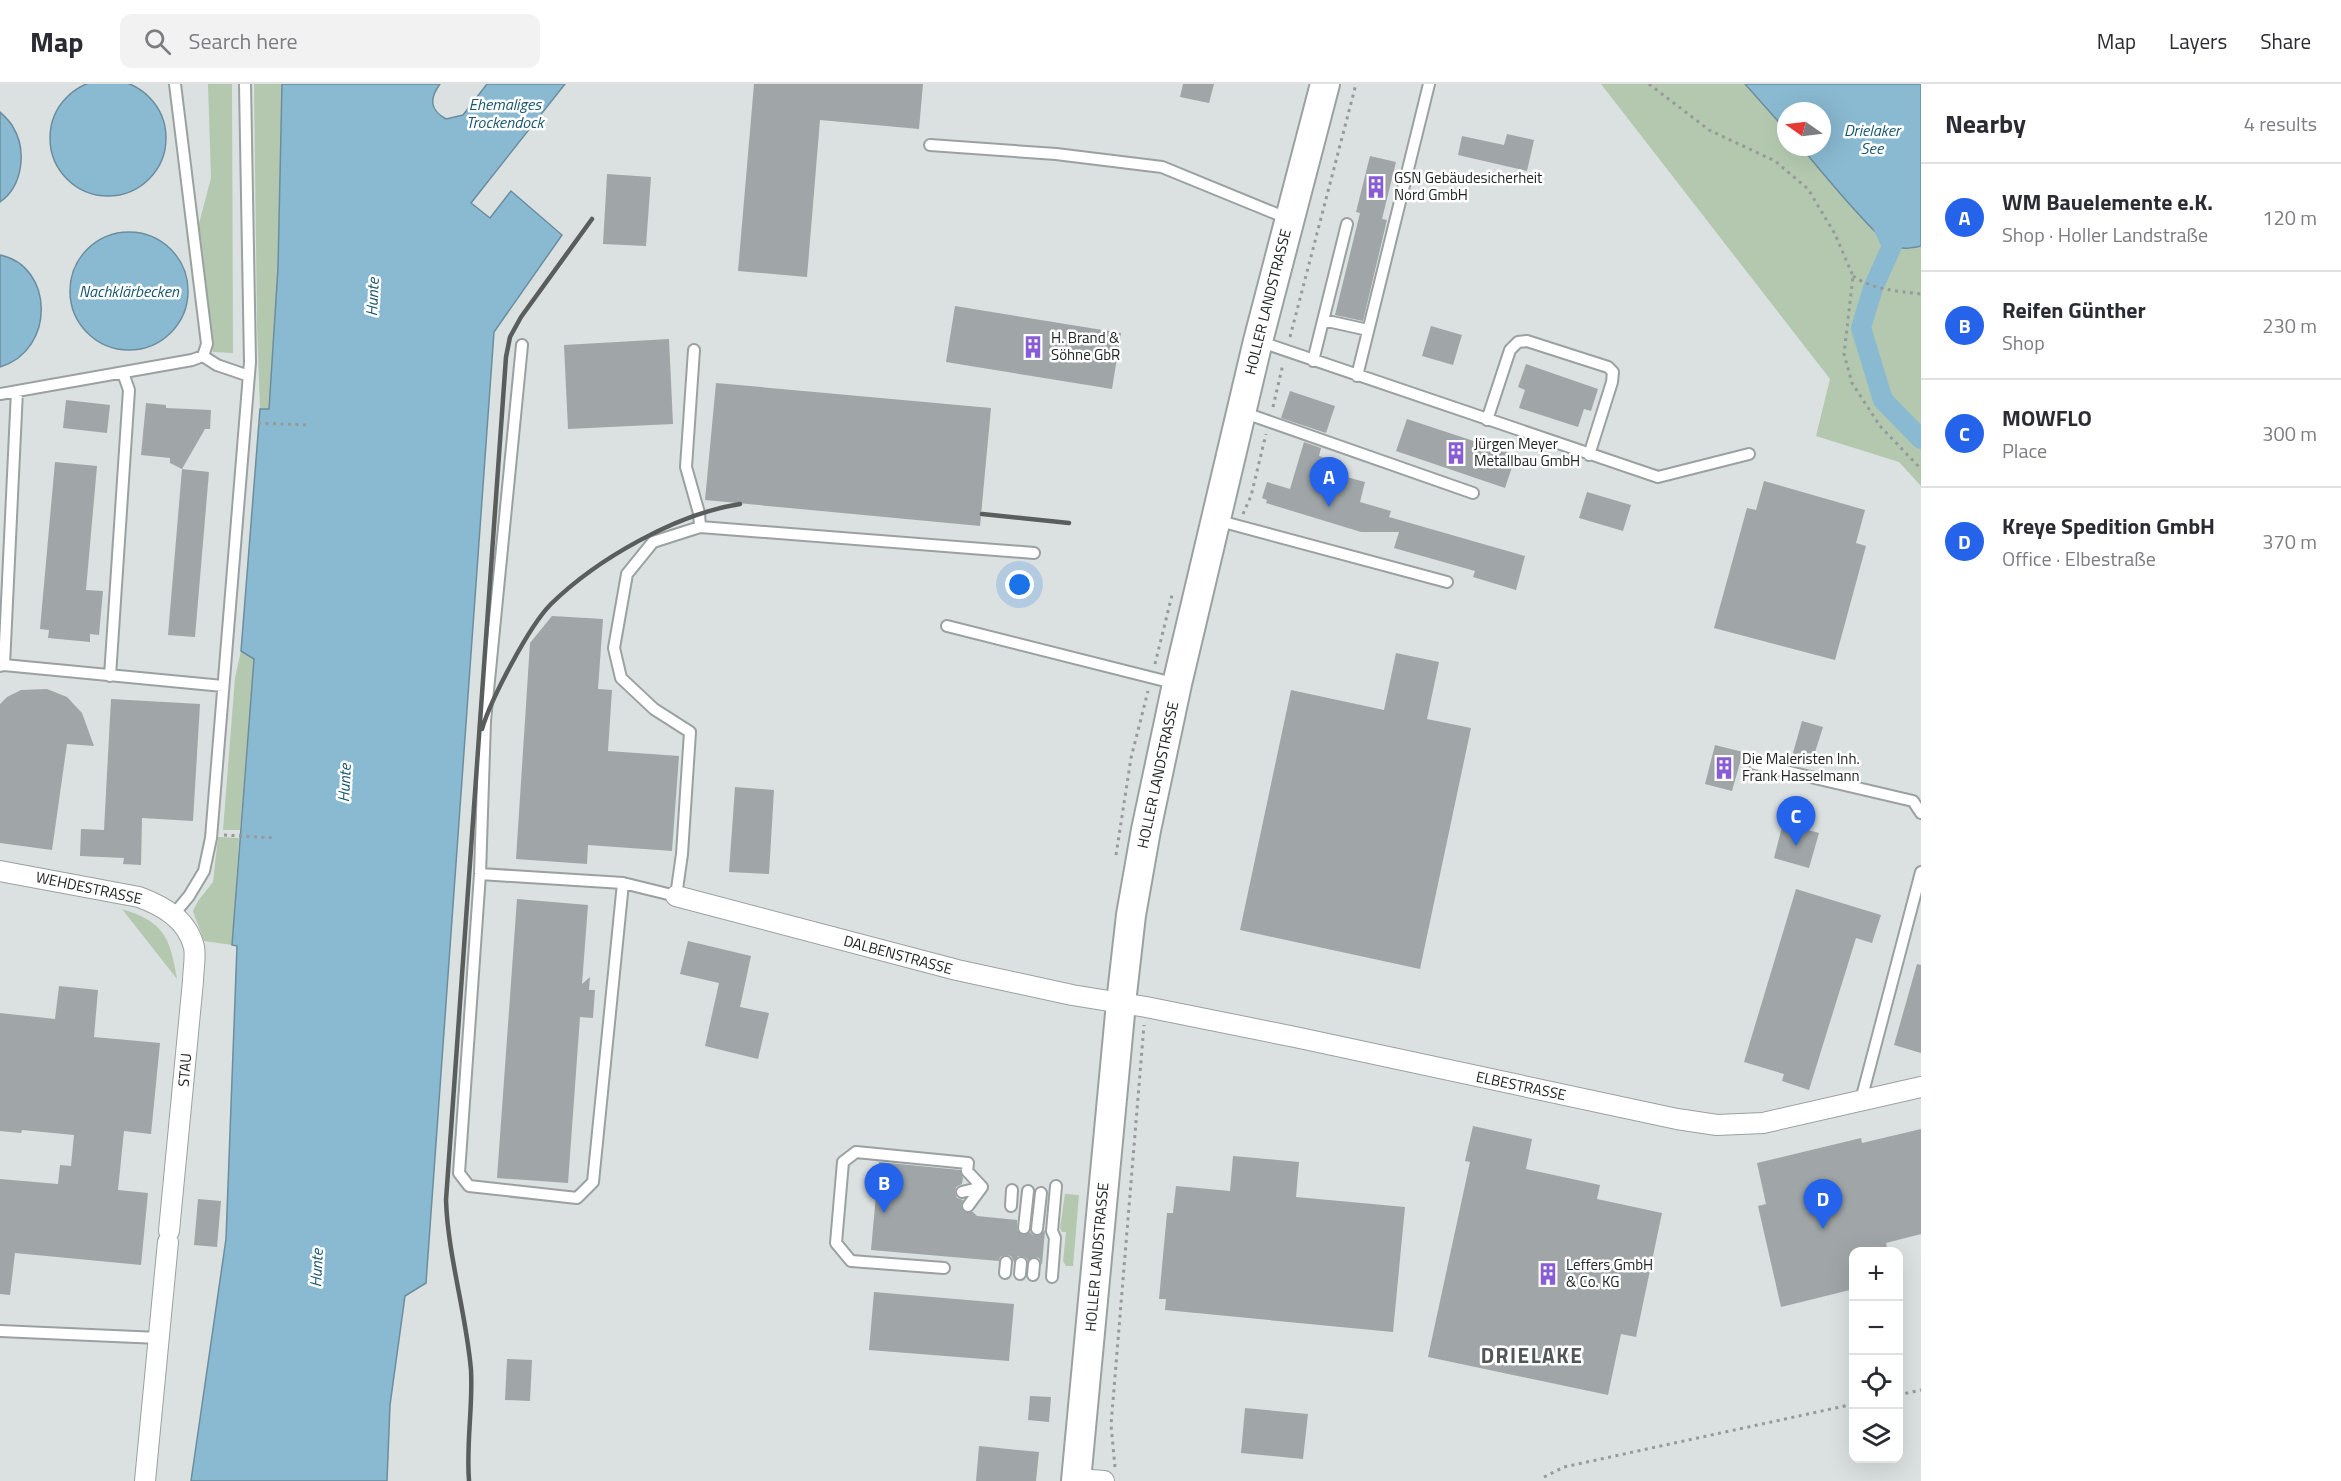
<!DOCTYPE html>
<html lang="en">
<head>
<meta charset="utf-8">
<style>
  :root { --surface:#fff; --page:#f2f2f3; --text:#2b2b33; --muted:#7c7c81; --line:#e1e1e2; --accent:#2563eb }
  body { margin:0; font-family:"Titillium Web",sans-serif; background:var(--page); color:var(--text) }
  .controls { position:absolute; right:18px; bottom:18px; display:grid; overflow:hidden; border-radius:12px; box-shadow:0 6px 24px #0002 }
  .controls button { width:54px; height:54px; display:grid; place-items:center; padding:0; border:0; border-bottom:2px solid var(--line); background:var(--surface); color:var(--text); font:30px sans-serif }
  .compass { position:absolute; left:1777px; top:18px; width:54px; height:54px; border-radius:50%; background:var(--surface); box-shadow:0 6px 24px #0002; rotate:284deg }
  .you { position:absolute; left:1020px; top:501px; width:21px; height:21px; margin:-15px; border:4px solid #fff; border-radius:50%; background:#1a73e8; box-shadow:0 0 0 9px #1a73e833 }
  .badge { display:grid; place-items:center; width:39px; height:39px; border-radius:50%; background:var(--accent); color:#fff; font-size:20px; font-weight:700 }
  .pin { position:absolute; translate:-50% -50px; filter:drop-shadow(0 2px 3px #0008) }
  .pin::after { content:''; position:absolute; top:32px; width:21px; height:18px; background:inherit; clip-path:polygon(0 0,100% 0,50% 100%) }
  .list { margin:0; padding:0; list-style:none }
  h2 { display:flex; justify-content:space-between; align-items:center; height:78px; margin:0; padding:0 24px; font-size:26px }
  h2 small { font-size:20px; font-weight:400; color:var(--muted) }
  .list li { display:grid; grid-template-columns:39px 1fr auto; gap:18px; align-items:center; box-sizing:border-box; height:108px; padding:0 24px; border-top:2px solid var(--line) }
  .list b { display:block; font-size:22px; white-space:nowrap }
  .list p { margin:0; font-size:20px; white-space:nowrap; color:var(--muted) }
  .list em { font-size:20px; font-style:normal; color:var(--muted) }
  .icon { flex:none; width:33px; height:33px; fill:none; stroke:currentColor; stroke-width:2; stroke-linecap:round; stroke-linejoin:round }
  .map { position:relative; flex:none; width:1921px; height:1397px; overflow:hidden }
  header { display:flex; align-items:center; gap:36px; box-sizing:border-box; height:84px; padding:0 30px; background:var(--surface); border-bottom:2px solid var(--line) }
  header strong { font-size:28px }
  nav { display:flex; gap:33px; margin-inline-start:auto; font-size:21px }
  .search { width:420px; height:54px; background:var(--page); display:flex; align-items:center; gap:15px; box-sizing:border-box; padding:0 21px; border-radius:12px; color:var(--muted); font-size:22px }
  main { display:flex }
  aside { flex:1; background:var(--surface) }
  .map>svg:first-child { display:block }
  .green { fill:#b3c8af }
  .water { fill:#8abad2; stroke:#6b8d9e; stroke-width:1.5 }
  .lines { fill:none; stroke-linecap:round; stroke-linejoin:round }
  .canal { stroke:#8abad2; stroke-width:20 }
  .building { fill:#a0a6a7 }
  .lane-casing { stroke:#9aa1a0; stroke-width:14 }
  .street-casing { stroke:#9aa1a0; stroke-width:22 }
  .secondary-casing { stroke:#9aa1a0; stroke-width:32 }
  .path { stroke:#969b9a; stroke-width:3; stroke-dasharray:3 4.5; stroke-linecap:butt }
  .lane { stroke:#fff; stroke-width:10 }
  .street { stroke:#fff; stroke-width:20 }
  .secondary { stroke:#fff; stroke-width:28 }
  .rail { stroke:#595e5d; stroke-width:4.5 }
  .labels { text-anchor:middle; stroke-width:5; stroke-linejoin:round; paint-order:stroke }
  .poi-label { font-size:15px; fill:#222524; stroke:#fff; text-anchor:start }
  .street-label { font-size:15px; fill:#222524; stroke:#fff }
  .water-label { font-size:16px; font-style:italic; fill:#18566e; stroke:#fff }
  .district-label { font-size:21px; font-weight:bold; letter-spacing:1.5px; fill:#505655; stroke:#fff }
</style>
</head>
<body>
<header>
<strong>Map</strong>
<div class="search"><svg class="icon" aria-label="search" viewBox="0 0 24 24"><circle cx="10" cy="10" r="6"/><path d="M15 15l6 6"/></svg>Search here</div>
<nav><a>Map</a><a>Layers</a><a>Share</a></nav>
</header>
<main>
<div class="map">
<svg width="1921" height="1397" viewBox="0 0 1921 1397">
  <rect width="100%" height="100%" fill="#dae1e0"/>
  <path class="green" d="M208 0H232L233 269 213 268 197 147 211 94Z
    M254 0H282L278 184 269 325H260L257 241Z
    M1601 0H1745L1786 46V63H1801L1873 145 1909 165 1921 162V402L1899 378 1816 352 1830 295Z
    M241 567 254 575 240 746H223L235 594Z
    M218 753 239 754 232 861 204 857 193 827 198 817 213 798Z
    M122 825C164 838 170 853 177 895Z
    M1065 1110 1079 1111 1073 1182H1066L1063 1177 1066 1148H1062L1060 1144Z"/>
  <path class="water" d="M50 54a58 58 0 1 1 116 0a58 58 0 1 1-116 0Z
    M282 0H440C429 15 430 26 446 35L463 31 487 0H565L471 119 490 134 511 107 562 151 494 248 426 1199 405 1212 390 1321 387 1397H191L226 1155 237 862 232 861 254 575 241 567 260 325H269L278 184Z
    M1745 0H1921V162C1912 164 1903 166 1893 162 1877 156 1816 81 1801 63H1822V27H1786V46Z
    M0 28C4 32 10 37 13 43 27 66 23 102 0 118Z
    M70 207a59 59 0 1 1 118 0a59 59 0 1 1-118 0Z
    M0 171C54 182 56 266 0 283Z"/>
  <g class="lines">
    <path class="canal" d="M1881 137 1892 162 1873 204 1861 244 1883 316 1921 355"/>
  </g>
  <path class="building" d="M754 0H923L919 45 820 36 807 193 738 187Z
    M1183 0H1214L1209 19 1180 13Z
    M1507 50 1534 56 1527 87 1458 71 1462 52 1504 61Z
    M1370 72 1396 78 1382 135 1387 136 1363 237 1335 231 1360 129 1356 128Z
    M607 90 651 93 646 162 603 160Z
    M955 222 1121 249 1112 305 946 278Z
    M1431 242 1462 251 1453 281 1422 272Z
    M669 255 673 340 568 345 564 261Z
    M1526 280 1598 305 1591 327 1584 325 1578 343 1519 324 1525 306 1518 303Z
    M716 299 991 324 980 442 705 416Z
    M1290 307 1335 322 1326 349 1281 334Z
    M66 316 110 321 107 349 63 344Z
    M146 319 166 321V324L211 326 210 345H205L182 385 170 379V374L141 371Z
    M1407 335 1516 371 1505 404 1396 367Z
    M1304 358 1321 364 1319 372 1332 376 1328 388 1365 398 1360 418 1391 427 1389 433 1525 472 1516 506 1473 493 1475 487 1394 464 1399 448H1361L1266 419 1267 416 1262 414 1267 398 1290 405Z
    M55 378 97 382 86 506 103 507 99 551 90 550V558L48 554 49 546 40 545Z
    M182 385 209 388 195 553 168 551Z
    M1764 397 1865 426 1856 459 1866 462 1835 576 1714 544 1747 424 1756 426Z
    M1587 408 1631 421 1623 447 1579 434Z
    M552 532 603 535 598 605 612 606 608 667 679 672 672 767 588 761 587 780 516 775 530 559Z
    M1396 569 1439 578 1427 635 1471 644 1420 885 1240 846 1291 606 1384 626Z
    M47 605 67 613 82 629 94 662 67 660 52 766 0 759V620L7 613 21 606Z
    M111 615 200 620 193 737 142 734 141 781 123 780 124 774 80 772 81 745 104 746Z
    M1802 637 1823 643 1811 681 1791 676Z
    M1715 661 1743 668 1732 707 1705 700Z
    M735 703 774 706 769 790 729 788Z
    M1783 739 1819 749 1809 784 1774 774Z
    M1796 805 1881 831 1872 859 1856 854 1809 1006 1782 997 1784 990 1744 978Z
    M517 815 588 821 582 900 590 893 589 906H595L593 934 580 933 568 1099 497 1094Z
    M688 857 751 872 740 923 769 929 758 975 705 962 719 899 680 890Z
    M1917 880 1921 881V969L1894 961Z
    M59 902 98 906 94 953 160 959 151 1050 124 1047 118 1106 148 1109 141 1181 15 1169 10 1211 0 1210V1095L58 1100 60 1081 71 1082 74 1051 22 1046 21 1049 0 1047V929L55 935Z
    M1473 1042 1532 1055 1526 1085 1600 1101 1597 1115 1662 1129 1636 1253 1621 1250 1608 1311 1428 1273 1470 1078 1465 1077Z
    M1921 1045V1150L1886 1159 1888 1167H1854V1205L1781 1223 1758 1122 1766 1120 1757 1079 1861 1054 1862 1059Z
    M1233 1072 1299 1078 1296 1113 1405 1123 1393 1248 1165 1226 1166 1215H1159L1167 1129H1173L1176 1102 1230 1107Z
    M879 1078 960 1086 963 1094 962 1100 956 1103 955 1109 957 1114 963 1116 961 1122 964 1128H973L977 1132 1017 1136V1146L1023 1151 1030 1148 1033 1151 1039 1152 1045 1146 1042 1181 1039 1174 1034 1173 1028 1176 1025 1173 1018 1172 1014 1178 1011 1172 1006 1171 1000 1173 999 1177 871 1166Z
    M198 1115 221 1117 217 1163 194 1161Z
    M874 1208 1014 1220 1009 1277 869 1266Z
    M507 1275 532 1276 530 1317 505 1316Z
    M1030 1312 1051 1313 1049 1338 1028 1336Z
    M1245 1324 1308 1330 1303 1375 1241 1369Z
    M979 1362 1039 1368 1036 1397H976Z"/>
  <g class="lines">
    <g class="lane-casing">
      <path id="lane" d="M930 61 1056 70 1162 83 1289 135
        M1323 236 1368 246
        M1258 257 1658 393 1749 370
        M522 261 485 637 480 790 459 1089 469 1102 577 1114 593 1098 623 799
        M694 266 686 383 699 429 700 443
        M203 272 217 281 249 292
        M1313 277 1347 140
        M1357 292 1429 0
        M0 310 192 276 203 272 207 260 175 0
        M1242 328 1473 409
        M1487 336 1510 266 1518 258 1527 257 1608 283 1613 288 1612 298 1589 371
        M1216 436 1447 498
        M947 542 1177 600
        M4 581 17 307
        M0 582 4 581 223 602
        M110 592 129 306 123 289
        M1755 680 1913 717 1921 729
        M480 790 623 799 676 812 682 770 690 648 654 625 621 594 614 564 627 490 653 458 700 443 1034 469
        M174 830 189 812 204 787 211 754 250 278 245 0
        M1861 1016 1921 788
        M962 1108 982 1103
        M968 1122 982 1103
        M1011 1122 1012 1106
        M1024 1144 1028 1107
        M1037 1145 1041 1109
        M944 1184 851 1177 836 1159 843 1078 856 1068 968 1079 967 1087 982 1103
        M1005 1189 1006 1178
        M1020 1190 1021 1179
        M1033 1191 1034 1180
        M1052 1193 1055 1154 1052 1147 1056 1102
        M0 1247 159 1254"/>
    </g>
    <g class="street-casing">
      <path id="street" d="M0 787 139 813C163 822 187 835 194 863 196 873 193 887 193 897L169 1147
        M676 812 957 886 1072 911 1146 923 1295 953 1677 1035 1717 1041 1763 1039 1921 1003
        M1077 1395 1104 1397
        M145 1397 168 1158"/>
    </g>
    <g class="secondary-casing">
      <path id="secondary" d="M1076 1397 1121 919 1131 831 1146 746 1177 600 1258 257 1325 0"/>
    </g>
    <path class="path" d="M1649 0 1709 46 1775 77 1808 105 1835 150 1853 192 1844 270 1852 299 1880 342 1921 385
      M1853 192C1874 206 1896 207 1921 210
      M1290 253 1356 0
      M1273 323 1283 280
      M258 339 307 341
      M1243 430 1251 412 1266 350
      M1155 580 1172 511
      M224 751 276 754
      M1116 771 1131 674 1148 607
      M1898 1311 1921 1306
      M1115 1383 1111 1341 1144 941
      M1544 1393 1564 1383 1854 1320"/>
    <use href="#lane" class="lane"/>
    <use href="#street" class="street"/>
    <use href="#secondary" class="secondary"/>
    <path class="rail" d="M982 430 1069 439
      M482 645C491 615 529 542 551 520 597 475 676 430 740 420
      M469 1397C466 1360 473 1323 471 1286 466 1228 448 1173 446 1116L506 273 510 253 521 233 592 135"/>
  </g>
  <defs>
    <g id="building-bare" transform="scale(1.8)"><path d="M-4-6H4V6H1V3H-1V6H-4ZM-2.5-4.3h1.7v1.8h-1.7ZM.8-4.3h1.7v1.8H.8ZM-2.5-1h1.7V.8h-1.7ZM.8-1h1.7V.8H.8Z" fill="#875cd5" stroke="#fff" stroke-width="2.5" paint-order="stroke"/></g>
  </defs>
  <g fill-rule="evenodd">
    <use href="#building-bare" x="1376" y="103"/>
    <use href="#building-bare" x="1033" y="263"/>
    <use href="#building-bare" x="1456" y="369"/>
    <use href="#building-bare" x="1724" y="684"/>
    <use href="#building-bare" x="1548" y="1190"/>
  </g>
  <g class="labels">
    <g class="poi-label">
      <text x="1394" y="99">GSN Gebäudesicherheit<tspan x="1394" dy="17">Nord GmbH</tspan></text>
      <text x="1051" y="259">H. Brand &amp;<tspan x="1051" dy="17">Söhne GbR</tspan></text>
      <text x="1474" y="365">Jürgen Meyer<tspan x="1474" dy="17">Metallbau GmbH</tspan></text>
      <text x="1742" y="680">Die Maleristen Inh.<tspan x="1742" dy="17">Frank Hasselmann</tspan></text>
      <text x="1566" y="1186">Leffers GmbH<tspan x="1566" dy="17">&amp; Co. KG</tspan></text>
    </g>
    <g class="street-label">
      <text transform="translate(1268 218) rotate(-76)" y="5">HOLLER LANDSTRASSE</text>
      <text transform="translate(1158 691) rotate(-78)" y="5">HOLLER LANDSTRASSE</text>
      <text transform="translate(89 804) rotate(12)" y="5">WEHDESTRASSE</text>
      <text transform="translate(898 871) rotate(15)" y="5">DALBENSTRASSE</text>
      <text transform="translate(185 986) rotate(-85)" y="5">STAU</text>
      <text transform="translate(1521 1002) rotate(12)" y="5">ELBESTRASSE</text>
      <text transform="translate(1097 1173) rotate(-85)" y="5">HOLLER LANDSTRASSE</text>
    </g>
    <g class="water-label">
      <text x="505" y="26">Ehemaliges<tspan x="505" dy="18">Trockendock</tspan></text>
      <text x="1872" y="52">Drielaker<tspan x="1872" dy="18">See</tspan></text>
      <text x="129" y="213">Nachklärbecken</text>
      <text transform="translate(372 213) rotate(-87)" y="6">Hunte</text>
      <text transform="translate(344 699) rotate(-87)" y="6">Hunte</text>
      <text transform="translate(316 1184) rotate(-87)" y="6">Hunte</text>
    </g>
    <g class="district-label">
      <text x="1532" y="1279">DRIELAKE</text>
    </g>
  </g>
</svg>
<div class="controls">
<button>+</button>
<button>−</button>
<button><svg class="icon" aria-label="locate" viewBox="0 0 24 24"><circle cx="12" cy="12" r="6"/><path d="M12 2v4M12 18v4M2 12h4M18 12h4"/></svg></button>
<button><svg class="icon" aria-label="layers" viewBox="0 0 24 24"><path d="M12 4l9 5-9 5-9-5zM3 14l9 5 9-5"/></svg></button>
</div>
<svg class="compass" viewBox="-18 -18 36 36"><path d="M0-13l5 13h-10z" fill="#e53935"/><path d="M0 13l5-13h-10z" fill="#7c7c81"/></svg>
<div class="you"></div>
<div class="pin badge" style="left:1329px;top:423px">A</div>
<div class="pin badge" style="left:884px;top:1129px">B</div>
<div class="pin badge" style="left:1796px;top:762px">C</div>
<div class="pin badge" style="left:1823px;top:1145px">D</div>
</div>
<aside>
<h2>Nearby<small>4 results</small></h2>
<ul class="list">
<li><span class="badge">A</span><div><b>WM Bauelemente e.K.</b><p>Shop · Holler Landstraße</p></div><em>120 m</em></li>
<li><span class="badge">B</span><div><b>Reifen Günther</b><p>Shop</p></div><em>230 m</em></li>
<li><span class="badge">C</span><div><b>MOWFLO</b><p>Place</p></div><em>300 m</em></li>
<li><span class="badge">D</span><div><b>Kreye Spedition GmbH</b><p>Office · Elbestraße</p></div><em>370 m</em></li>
</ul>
</aside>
</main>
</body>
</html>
